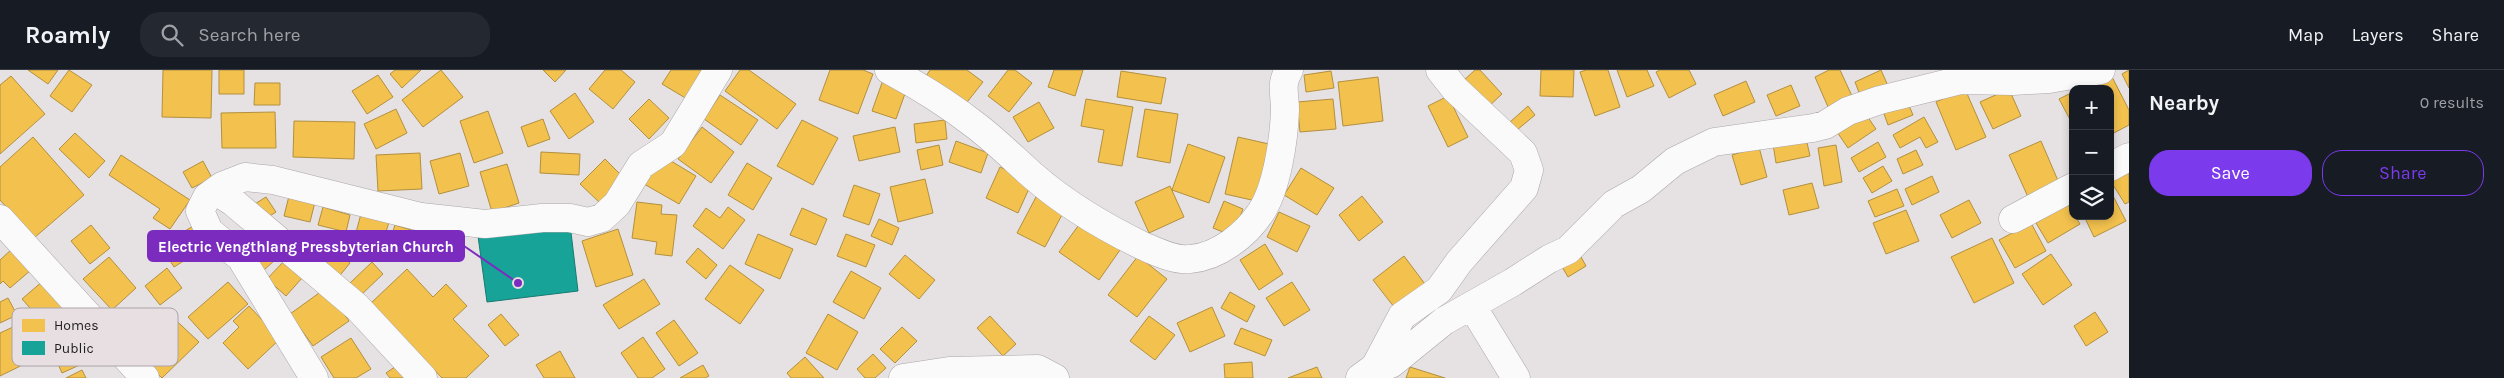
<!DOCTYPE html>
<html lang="en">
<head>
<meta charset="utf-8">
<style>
  :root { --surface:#171b24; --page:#242831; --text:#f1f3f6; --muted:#9ea1a6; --line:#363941; --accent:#7c3aed }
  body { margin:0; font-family:Karla,sans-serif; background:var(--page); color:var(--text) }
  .controls { position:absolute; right:15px; top:15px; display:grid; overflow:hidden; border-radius:10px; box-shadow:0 2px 8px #0003 }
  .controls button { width:45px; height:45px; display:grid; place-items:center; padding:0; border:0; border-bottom:1px solid var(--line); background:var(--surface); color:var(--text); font:25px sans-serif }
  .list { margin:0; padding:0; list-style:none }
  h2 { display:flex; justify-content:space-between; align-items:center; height:65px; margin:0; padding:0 20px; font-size:21px }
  h2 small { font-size:16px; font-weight:400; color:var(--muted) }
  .actions { display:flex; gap:10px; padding:15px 20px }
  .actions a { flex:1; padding:11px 0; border:1px solid var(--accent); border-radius:20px; text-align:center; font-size:18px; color:var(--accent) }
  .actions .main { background:var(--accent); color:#fff }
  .icon { flex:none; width:28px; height:28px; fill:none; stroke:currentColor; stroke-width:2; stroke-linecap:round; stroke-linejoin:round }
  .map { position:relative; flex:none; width:2129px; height:308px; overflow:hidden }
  header { display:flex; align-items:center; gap:30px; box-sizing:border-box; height:70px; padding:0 25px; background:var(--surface); border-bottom:1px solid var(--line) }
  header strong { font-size:24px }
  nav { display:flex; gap:28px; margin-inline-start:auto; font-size:18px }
  .search { width:350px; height:45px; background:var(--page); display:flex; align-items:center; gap:12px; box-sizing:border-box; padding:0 18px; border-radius:20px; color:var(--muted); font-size:19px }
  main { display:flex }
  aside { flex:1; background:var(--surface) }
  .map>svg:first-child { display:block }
  .homes { fill:#f2c14e; stroke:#b3903f }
  .public { fill:#17a398; stroke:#197a73 }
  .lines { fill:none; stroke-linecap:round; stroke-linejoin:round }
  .minor-casing { stroke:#aba7a9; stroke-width:29 }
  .minor { stroke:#fbfafb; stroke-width:28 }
  .key { fill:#e8dfe3; stroke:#aca4a8; stroke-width:1 }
  .key-label { font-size:14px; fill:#1f1c1d }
  .leader { fill:none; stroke:#7b2cbf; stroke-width:2 }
  .callout-dot { fill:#7b2cbf; stroke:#e8dfe3; stroke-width:2 }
  .callout { fill:#7b2cbf; stroke:#7b2cbf; stroke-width:2 }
  .callout-label { font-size:15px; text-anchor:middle; font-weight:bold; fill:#fff }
</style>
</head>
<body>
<header>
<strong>Roamly</strong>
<div class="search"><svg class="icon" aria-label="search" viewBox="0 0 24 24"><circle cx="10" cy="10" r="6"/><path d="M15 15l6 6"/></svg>Search here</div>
<nav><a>Map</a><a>Layers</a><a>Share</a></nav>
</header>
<main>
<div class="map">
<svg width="2129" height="308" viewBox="0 0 2129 308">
  <rect width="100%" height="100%" fill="#e6e1e3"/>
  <path class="homes" d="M28 0H58L48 14Z
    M69 0 92 15 72 42 50 26Z
    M163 0H212L211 48 162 47Z
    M219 0H244V24H219Z
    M395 0H421L402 18 390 4Z
    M441 0 463 27 423 57 402 30Z
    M543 0H566L555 12Z
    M605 0H621L635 12 613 39 589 19Z
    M671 0H706L687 29 662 14Z
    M740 0H749L796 34 777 59 725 21Z
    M830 0H863L873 4 858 44 819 30Z
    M930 0H967L983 12 964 36 926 6Z
    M1008 0H1015L1032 13 1009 42 988 26Z
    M1054 0H1083L1075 26 1048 17Z
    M1475 0H1480L1502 24 1487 38 1463 11Z
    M1541 0H1574L1573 27 1540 26Z
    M1586 0H1608L1620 37 1595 46 1580 2Z
    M1617 0H1647L1654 16 1627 27Z
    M1660 0H1689L1696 14 1669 28 1656 2Z
    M1829 0H1840L1852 26 1828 37 1815 7Z
    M1881 0 1889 18 1862 30 1855 12Z
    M2129 0V18L2122 4Z
    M1121 1 1166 8 1161 34 1117 27Z
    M1331 1 1334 18 1306 22 1304 5Z
    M2110 3 2129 40V55L2110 65V19H2080Z
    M378 5 393 27 367 44 352 21Z
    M11 6 45 44 0 84V15Z
    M1378 7 1383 51 1343 56 1338 12Z
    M883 10 907 18 896 49 872 41Z
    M1746 11 1755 32 1723 46 1714 25Z
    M255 13H280V35H254Z
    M1791 15 1800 36 1776 46 1767 25Z
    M1965 19 1986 67 1956 80 1936 32Z
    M2009 19 2021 46 1993 59 1980 32Z
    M2073 22V55L2059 29Z
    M575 23 594 52 569 69 550 41Z
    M720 25 758 50 741 75 704 49Z
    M1448 26 1468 67 1448 77 1428 36Z
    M649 29 669 48 649 69 629 49Z
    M1086 29 1133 37 1122 96 1098 92 1104 60 1081 56Z
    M1333 29 1336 59 1300 62 1297 32Z
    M1907 31 1913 45 1888 55 1883 41Z
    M1039 32 1054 58 1028 72 1013 47Z
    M1528 36 1535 45 1517 60 1510 52Z
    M396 39 407 63 376 79 364 54Z
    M1145 39 1178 44 1170 93 1137 87Z
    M488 41 503 83 474 93 460 51Z
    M275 42 276 78H222L221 43Z
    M1865 43 1876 59 1848 78 1837 62Z
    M1924 47 1938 72 1926 78 1920 67 1900 78 1893 65Z
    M543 49 550 69 528 77 521 57Z
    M802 50 838 68 813 115 777 96Z
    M945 50 947 69 916 73 914 54Z
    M294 51 355 52 354 89 293 87Z
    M702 57 734 82 711 113 678 89Z
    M895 57 900 82 859 91 853 66Z
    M75 63 105 91 89 108 59 79Z
    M33 67 84 125 34 168 0 130V97Z
    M1238 67 1269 74 1256 131 1225 124Z
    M1806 68 1810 86 1776 93 1773 74Z
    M956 71 988 83 981 103 949 92Z
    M2041 71 2059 113 2028 127 2009 85Z
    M1878 72 1886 87 1859 102 1851 88Z
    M1188 74 1225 87 1209 133 1172 120Z
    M939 75 943 95 921 100 917 80Z
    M1836 75 1842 112 1824 116 1818 78Z
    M1759 77 1767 107 1741 115 1732 85Z
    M1916 80 1923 95 1903 104 1897 89Z
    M541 82 580 84 579 105 540 103Z
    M420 83 422 119 378 121 376 85Z
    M460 83 469 116 439 124 430 91Z
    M121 85 190 130 170 159 153 148 160 139 109 105Z
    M661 85 696 106 679 134 644 114Z
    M605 89 625 109 600 133 580 114Z
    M203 91 212 108 192 118 183 102Z
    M747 93 772 108 753 140 728 125Z
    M507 94 519 133 492 142 480 102Z
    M2129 94V132L2125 134 2110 110Z
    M1883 96 1892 111 1872 123 1863 108Z
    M1000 97 1032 112 1018 143 986 128Z
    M1301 98 1334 118 1317 145 1284 125Z
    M1932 106 1939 122 1912 135 1905 119Z
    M925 109 933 143 898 152 890 117Z
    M1812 113 1819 138 1789 145 1783 120Z
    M854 115 880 124 869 155 843 146Z
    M1170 116 1184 147 1149 163 1135 132Z
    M1897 119 1904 136 1875 147 1868 131Z
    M2110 120 2126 151 2094 167 2084 146H2110Z
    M289 126 315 132 310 152 284 146Z
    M1362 126 1383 152 1359 171 1339 145Z
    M266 127 276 142 260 152 250 137Z
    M1036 127 1064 141 1045 177 1017 163Z
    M1969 130 1981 153 1952 168 1940 145Z
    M1224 131 1243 139 1233 166 1213 158Z
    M637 132 662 135 661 144 677 145 672 186 655 184 657 172 632 168Z
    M2068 134 2073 146H2075L2080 154 2048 173 2036 153Z
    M323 137 350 145 346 162 318 155Z
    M728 137 745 150 723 179 693 156 706 138 720 148Z
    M802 138 827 149 816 175 790 165Z
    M1906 140 1919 171 1886 184 1873 153Z
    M1279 142 1310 156 1297 182 1267 167Z
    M361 144 389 152 379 185 352 177Z
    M879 149 899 158 892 175 871 166Z
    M1081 152 1120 180 1099 210 1059 182Z
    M2031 153 2046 181 2015 198 1999 170Z
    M91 155 110 178 90 194 71 171Z
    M395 155 421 163 412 190 386 182Z
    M193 156 206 177 174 197 161 176Z
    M618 159 633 205 596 217 582 171Z
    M248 160 276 189 263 201 236 173Z
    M758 164 793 179 780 209 745 194Z
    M846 164 875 175 866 197 837 186Z
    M1992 168 2014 213 1974 233 1951 187Z
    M1265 174 1283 204 1259 220 1240 190Z
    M328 175 350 193 337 209 315 191Z
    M698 178 717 195 706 209 686 192Z
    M12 179 31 200 10 218 3 211 0 214V190Z
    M2051 184 2072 215 2043 235 2022 204Z
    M905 185 935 210 919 229 889 204Z
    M1580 185 1586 196 1568 207 1561 195Z
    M1138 186 1167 209 1137 247 1108 225Z
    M1404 186 1425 214 1394 237 1373 210Z
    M109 187 136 218 112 240 83 209Z
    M285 190 303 207 286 226 267 209Z
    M372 192 383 204 360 226 349 214Z
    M730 195 764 220 740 254 705 229Z
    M167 198 182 218 160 235 145 216Z
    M407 199 433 227 446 214 467 236 453 249 489 286 466 308H442L371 233Z
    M851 201 881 218 864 249 833 232Z
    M644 209 660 234 619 259 603 235Z
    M44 210 68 237 46 256 22 229Z
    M228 212 248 234 208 269 188 247Z
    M1292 212 1310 240 1284 256 1266 228Z
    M326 218 349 251 313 276 290 244Z
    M1230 222 1255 236 1247 252 1221 238Z
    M8 228 17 245 0 253V232Z
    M249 236 280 269 248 299 223 273 239 257 233 251Z
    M1212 237 1225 266 1190 282 1177 253Z
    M164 239 199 272 162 308 129 276Z
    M2095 242 2108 262 2086 276 2074 256Z
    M501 244 519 265 505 276 488 255Z
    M828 244 858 262 837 300 806 283Z
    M990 246 1016 274 1003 286 977 258Z
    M1149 246 1175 265 1155 290 1130 271Z
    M28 250 45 284 0 306V263Z
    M674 250 698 283 679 296 656 263Z
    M902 257 917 271 895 293 880 279Z
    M1241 258 1272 270 1265 286 1234 274Z
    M95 265 104 284 62 303 53 283Z
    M643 267 665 299 652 308H638L621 283Z
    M351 268 371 299 356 308H334L321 287Z
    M560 281 575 308H544L536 295Z
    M873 284 886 298 875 308H865L857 299Z
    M805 287 824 308H791L787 303Z
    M1252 292 1253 308H1225L1224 294Z
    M399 294 409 308H390L386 303Z
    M703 295 709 306 705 308H680Z
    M1317 297 1322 308H1288Z
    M1410 297 1445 308H1406Z
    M82 300 86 308H66Z"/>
  <path class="public" d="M570 154 578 221 487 232 478 166Z"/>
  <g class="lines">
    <g class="minor-casing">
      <path id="minor" d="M889 0C919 16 948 34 975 55 995 70 1013 88 1032 105 1065 134 1104 157 1143 176 1157 182 1175 191 1190 189 1218 187 1246 165 1261 142 1277 118 1284 69 1285 40 1285 23 1280 15 1289 0
        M2110 97 2129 87
        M216 121 233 132 357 237 423 308
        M0 149 145 308
        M2013 149 2073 117
        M1472 236 1516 308
        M1375 297 1402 246 1439 220 1459 192 1524 118 1529 100 1523 83 1455 19 1440 0
        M314 308 241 188 209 161 200 141 207 127 222 116 245 107 273 110 421 147 485 154 542 148H570L588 152 602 148 617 134 641 95 673 74 718 0
        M903 308 949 301 1038 299 1055 308
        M1360 308 1375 297 1391 294 1444 251 1513 212 1549 189 1568 180 1614 134 1641 119 1675 91 1714 72 1813 58 1825 55 1848 41 1880 30 1961 10 2013 11 2049 9 2101 0"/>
    </g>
    <use href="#minor" class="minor"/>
  </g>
  <rect x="12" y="238" width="166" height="58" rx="8" class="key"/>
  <rect x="22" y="249" width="23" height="13" fill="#f2c14e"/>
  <rect x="22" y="271" width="23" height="14" fill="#17a398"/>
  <g class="key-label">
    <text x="54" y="260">Homes</text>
    <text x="54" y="283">Public</text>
  </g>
  <path class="leader" d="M518 213L464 176"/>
  <circle class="callout-dot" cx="518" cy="213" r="5"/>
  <rect class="callout" x="148" y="161" width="316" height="30" rx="5"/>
  <g class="callout-label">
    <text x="306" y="182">Electric Vengthlang Pressbyterian Church</text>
  </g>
</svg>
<div class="controls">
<button>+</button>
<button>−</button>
<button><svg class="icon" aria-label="layers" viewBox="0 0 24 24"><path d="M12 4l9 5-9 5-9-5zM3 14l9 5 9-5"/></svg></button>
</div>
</div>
<aside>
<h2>Nearby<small>0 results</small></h2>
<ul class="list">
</ul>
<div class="actions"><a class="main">Save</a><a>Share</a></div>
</aside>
</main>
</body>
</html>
